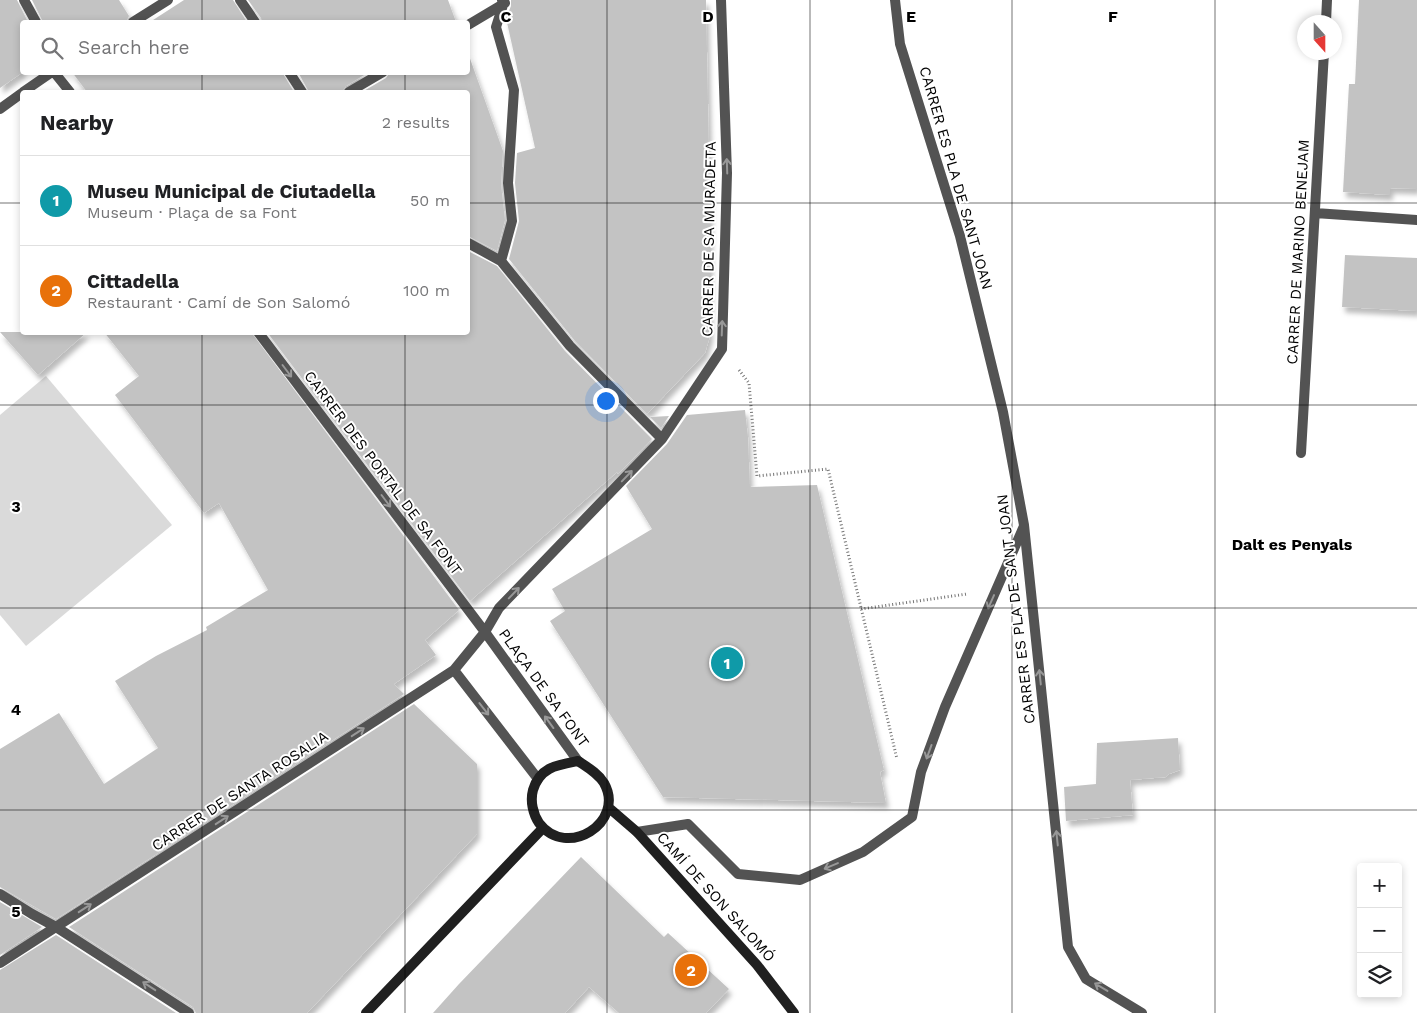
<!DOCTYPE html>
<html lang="en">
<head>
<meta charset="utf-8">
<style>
  :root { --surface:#fff; --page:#f2f2f2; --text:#202124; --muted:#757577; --line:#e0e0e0; --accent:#b45309 }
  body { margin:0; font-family:"Work Sans",sans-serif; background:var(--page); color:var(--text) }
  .controls { position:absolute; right:15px; bottom:15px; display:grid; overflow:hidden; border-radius:5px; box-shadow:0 2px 8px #0003 }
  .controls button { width:45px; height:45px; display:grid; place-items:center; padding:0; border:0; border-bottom:1px solid var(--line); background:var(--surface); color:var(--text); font:25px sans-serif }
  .compass { position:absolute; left:1297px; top:15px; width:45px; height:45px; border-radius:50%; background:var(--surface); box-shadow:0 2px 8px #0003; rotate:159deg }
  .you { position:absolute; left:605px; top:400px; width:18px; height:18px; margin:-12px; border:4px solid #fff; border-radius:50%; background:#1a73e8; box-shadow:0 0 0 8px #1a73e833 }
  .badge { display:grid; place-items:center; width:32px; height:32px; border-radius:50%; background:var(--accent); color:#fff; font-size:16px; font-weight:700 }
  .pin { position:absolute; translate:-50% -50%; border:2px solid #fff; box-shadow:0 1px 5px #0006 }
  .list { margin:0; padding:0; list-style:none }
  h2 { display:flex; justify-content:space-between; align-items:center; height:65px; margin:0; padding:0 20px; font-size:21px }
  h2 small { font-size:16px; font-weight:400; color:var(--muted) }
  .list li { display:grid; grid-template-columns:32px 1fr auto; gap:15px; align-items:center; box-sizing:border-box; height:90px; padding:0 20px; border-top:1px solid var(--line) }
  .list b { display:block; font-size:19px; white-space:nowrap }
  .list p { margin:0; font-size:16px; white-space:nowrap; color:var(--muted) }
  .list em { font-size:16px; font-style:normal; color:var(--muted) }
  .icon { flex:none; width:28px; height:28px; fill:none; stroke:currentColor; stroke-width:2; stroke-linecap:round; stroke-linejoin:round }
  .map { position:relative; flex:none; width:1417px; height:1013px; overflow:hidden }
  .search { position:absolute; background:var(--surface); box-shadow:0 2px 8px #0003; left:20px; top:20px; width:450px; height:55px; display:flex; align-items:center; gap:12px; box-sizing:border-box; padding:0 18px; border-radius:5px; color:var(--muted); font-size:19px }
  .panel { position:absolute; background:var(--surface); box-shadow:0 2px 8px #0003; left:20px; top:90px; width:450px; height:245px; border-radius:5px }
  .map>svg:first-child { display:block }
  .green { fill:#dadada }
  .building { fill:#c3c3c3; filter:url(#shadow) }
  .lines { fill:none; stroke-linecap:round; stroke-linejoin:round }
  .path { stroke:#757575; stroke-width:3; stroke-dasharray:1 2.5; stroke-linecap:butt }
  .lane { stroke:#535353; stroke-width:10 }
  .street { stroke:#535353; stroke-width:10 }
  .secondary { stroke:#202020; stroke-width:10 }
  .oneway { stroke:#989898 }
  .grid { fill:none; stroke:#000; stroke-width:1; stroke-opacity:0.55 }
  .labels { text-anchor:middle; stroke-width:4; stroke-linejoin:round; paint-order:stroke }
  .street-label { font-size:15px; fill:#000; stroke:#fff }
  .neighbourhood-label { font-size:16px; font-weight:bold; fill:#000; stroke:#fff }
  .grid-label { font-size:16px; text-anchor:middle; font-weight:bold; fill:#000; stroke:#fff; stroke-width:4; stroke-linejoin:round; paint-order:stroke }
</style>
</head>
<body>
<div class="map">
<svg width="1417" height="1013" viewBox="0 0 1417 1013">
  <defs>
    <filter id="shadow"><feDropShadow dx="3" dy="5.5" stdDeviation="2.5" flood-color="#0004"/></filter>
  </defs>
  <rect width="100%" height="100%" fill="#fff"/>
  <path class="green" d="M46 376 172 525 26 646 0 615V415Z"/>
  <path class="building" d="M0 0H17L28 22H22L23 72 0 88Z
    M32 0H119L129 16 126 22H43Z
    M184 0H233L247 22H150Z
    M248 0H448L456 22H262L261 18Z
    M511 0H706L710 206V336L705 353 647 414 575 341 509 259 519 221 515 183 517 153 535 148 506 18 511 6Z
    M1359 0H1417V189L1390 188V195L1343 192 1349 84H1355Z
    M468 53 503 151 501 184 505 220 497 251 468 236V92H362L386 78 390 72H468Z
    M72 72H282L294 92H87Z
    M298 72H369L346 86 342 92H309Z
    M468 251 497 266 565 351 652 439 618 474 617 472 470 601 267 332H468Z
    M1345 255 1417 258V311L1342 307Z
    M0 332H87L38 375Z
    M104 332H251L459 610 425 640 436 655 394 684 404 694 56 919 0 887V749L59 713 104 784 158 748 115 681 156 656 207 630 206 627 268 590 219 503 204 513 115 395 139 376Z
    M745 410 748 437 750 487 817 485 884 770 880 772 886 803 663 797 550 621 565 611 552 589 652 529 626 486 667 444 687 415Z
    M669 416 661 428 650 417Z
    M414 704 477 764V834L307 1013H196L193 1007 69 927Z
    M1178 738 1180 770 1169 774 1166 777 1130 780 1133 815 1066 821 1064 787 1096 784 1097 743Z
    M581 857 664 937 668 933 729 989 706 1013H619L589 987 565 1013H433L459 984Z
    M0 902 42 927 0 955Z
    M56 935 176 1013H0V970Z"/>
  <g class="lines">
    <path class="path" d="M739 370 749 383 757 476 828 469 897 759
      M861 609 967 594"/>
    <path class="lane" d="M895 0 900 44 960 236 1003 412 1024 525 1068 947 1086 979 1142 1013
      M637 832 688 824 738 874 800 880 863 852 912 817 921 772 945 707 1024 526"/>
    <path class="street" d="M24 0 36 22
      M240 0 255 22
      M133 22 168 0
      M1326 22 1327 0
      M468 25 505 3
      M54 72 70 92
      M289 72 302 92
      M23 92 52 72
      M349 92 383 72
      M0 109 22 93
      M1315 213 1417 220
      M468 243 501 261 570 346 662 439
      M501 261 512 221 508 183 514 90 496 27 503 5 502 0
      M258 332 485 632 578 761
      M1301 453 1324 52
      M454 670 538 779
      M0 894 32 914 56 927 189 1013
      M0 963 454 670 485 632 499 608 662 439 722 349 727 173 721 0"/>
    <path class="secondary" d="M578 761C587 767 598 773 604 783 626 822 567 860 539 823 533 814 530 801 533 790 540 767 557 765 578 761Z
      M608 807 637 832 757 965 794 1013
      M366 1013 543 828"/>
  </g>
  <defs><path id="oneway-shaft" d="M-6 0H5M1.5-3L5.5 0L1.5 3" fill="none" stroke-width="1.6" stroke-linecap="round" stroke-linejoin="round" transform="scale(1.25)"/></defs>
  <g class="oneway">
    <use href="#oneway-shaft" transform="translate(727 166) rotate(-92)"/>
    <use href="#oneway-shaft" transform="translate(722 328) rotate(-88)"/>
    <use href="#oneway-shaft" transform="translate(287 371) rotate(53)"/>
    <use href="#oneway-shaft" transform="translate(627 476) rotate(-46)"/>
    <use href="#oneway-shaft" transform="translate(386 501) rotate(53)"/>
    <use href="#oneway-shaft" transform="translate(514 593) rotate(-46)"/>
    <use href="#oneway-shaft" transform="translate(991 602) rotate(114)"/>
    <use href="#oneway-shaft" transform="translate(1040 677) rotate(-96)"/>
    <use href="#oneway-shaft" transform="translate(484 709) rotate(52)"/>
    <use href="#oneway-shaft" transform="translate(549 722) rotate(-126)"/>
    <use href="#oneway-shaft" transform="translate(358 732) rotate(-33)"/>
    <use href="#oneway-shaft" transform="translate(929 752) rotate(110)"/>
    <use href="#oneway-shaft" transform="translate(222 820) rotate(-33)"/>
    <use href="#oneway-shaft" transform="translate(1057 838) rotate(-96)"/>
    <use href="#oneway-shaft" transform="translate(831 866) rotate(157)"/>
    <use href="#oneway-shaft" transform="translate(85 908) rotate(-33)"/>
    <use href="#oneway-shaft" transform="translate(149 986) rotate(-147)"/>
    <use href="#oneway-shaft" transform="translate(1101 987) rotate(-149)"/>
  </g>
  <path class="grid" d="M202 0V22M405 0V22M607 0V1013M810 0V1013M1012 0V1013M1215 0V1013M202 72V92M405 72V92M0 203H22M468 203H1417M202 332V1013M405 332V1013M0 405H1417M0 608H1417M0 810H1417"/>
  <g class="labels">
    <g class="street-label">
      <text transform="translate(956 178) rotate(74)" y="5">CARRER ES PLA DE SANT JOAN</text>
      <text transform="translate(709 239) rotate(-89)" y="5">CARRER DE SA MURADETA</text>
      <text transform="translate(1298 252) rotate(-87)" y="5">CARRER DE MARINO BENEJAM</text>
      <text transform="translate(383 473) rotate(53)" y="5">CARRER DES PORTAL DE SA FONT</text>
      <text transform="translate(1016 609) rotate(-97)" y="5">CARRER ES PLA DE SANT JOAN</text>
      <text transform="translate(544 688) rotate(54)" y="5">PLAÇA DE SA FONT</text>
      <text transform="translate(240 791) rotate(-33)" y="5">CARRER DE SANTA ROSALIA</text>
      <text transform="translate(716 897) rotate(48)" y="5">CAMÍ DE SON SALOMÓ</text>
    </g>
    <g class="neighbourhood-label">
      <text x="1292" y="550">Dalt es Penyals</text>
    </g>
  </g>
  <g class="grid-label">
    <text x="506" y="22">C</text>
    <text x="708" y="22">D</text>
    <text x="911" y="22">E</text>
    <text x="1113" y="22">F</text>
    <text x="16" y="512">3</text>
    <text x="16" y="715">4</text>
    <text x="16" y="917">5</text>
  </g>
</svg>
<div class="controls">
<button>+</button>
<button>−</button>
<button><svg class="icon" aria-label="layers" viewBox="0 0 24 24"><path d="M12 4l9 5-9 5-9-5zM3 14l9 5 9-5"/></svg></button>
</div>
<svg class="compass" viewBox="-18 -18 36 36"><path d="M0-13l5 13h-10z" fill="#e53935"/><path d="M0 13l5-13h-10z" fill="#757577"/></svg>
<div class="you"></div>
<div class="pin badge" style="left:727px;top:663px;background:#0f9aa8">1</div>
<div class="pin badge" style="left:691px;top:970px;background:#e8710a">2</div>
<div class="search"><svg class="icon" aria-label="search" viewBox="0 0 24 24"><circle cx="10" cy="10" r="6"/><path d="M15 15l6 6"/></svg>Search here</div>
<section class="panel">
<h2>Nearby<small>2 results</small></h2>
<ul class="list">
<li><span class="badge" style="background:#0f9aa8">1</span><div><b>Museu Municipal de Ciutadella</b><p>Museum · Plaça de sa Font</p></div><em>50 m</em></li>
<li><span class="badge" style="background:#e8710a">2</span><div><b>Cittadella</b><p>Restaurant · Camí de Son Salomó</p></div><em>100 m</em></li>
</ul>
</section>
</div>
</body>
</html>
